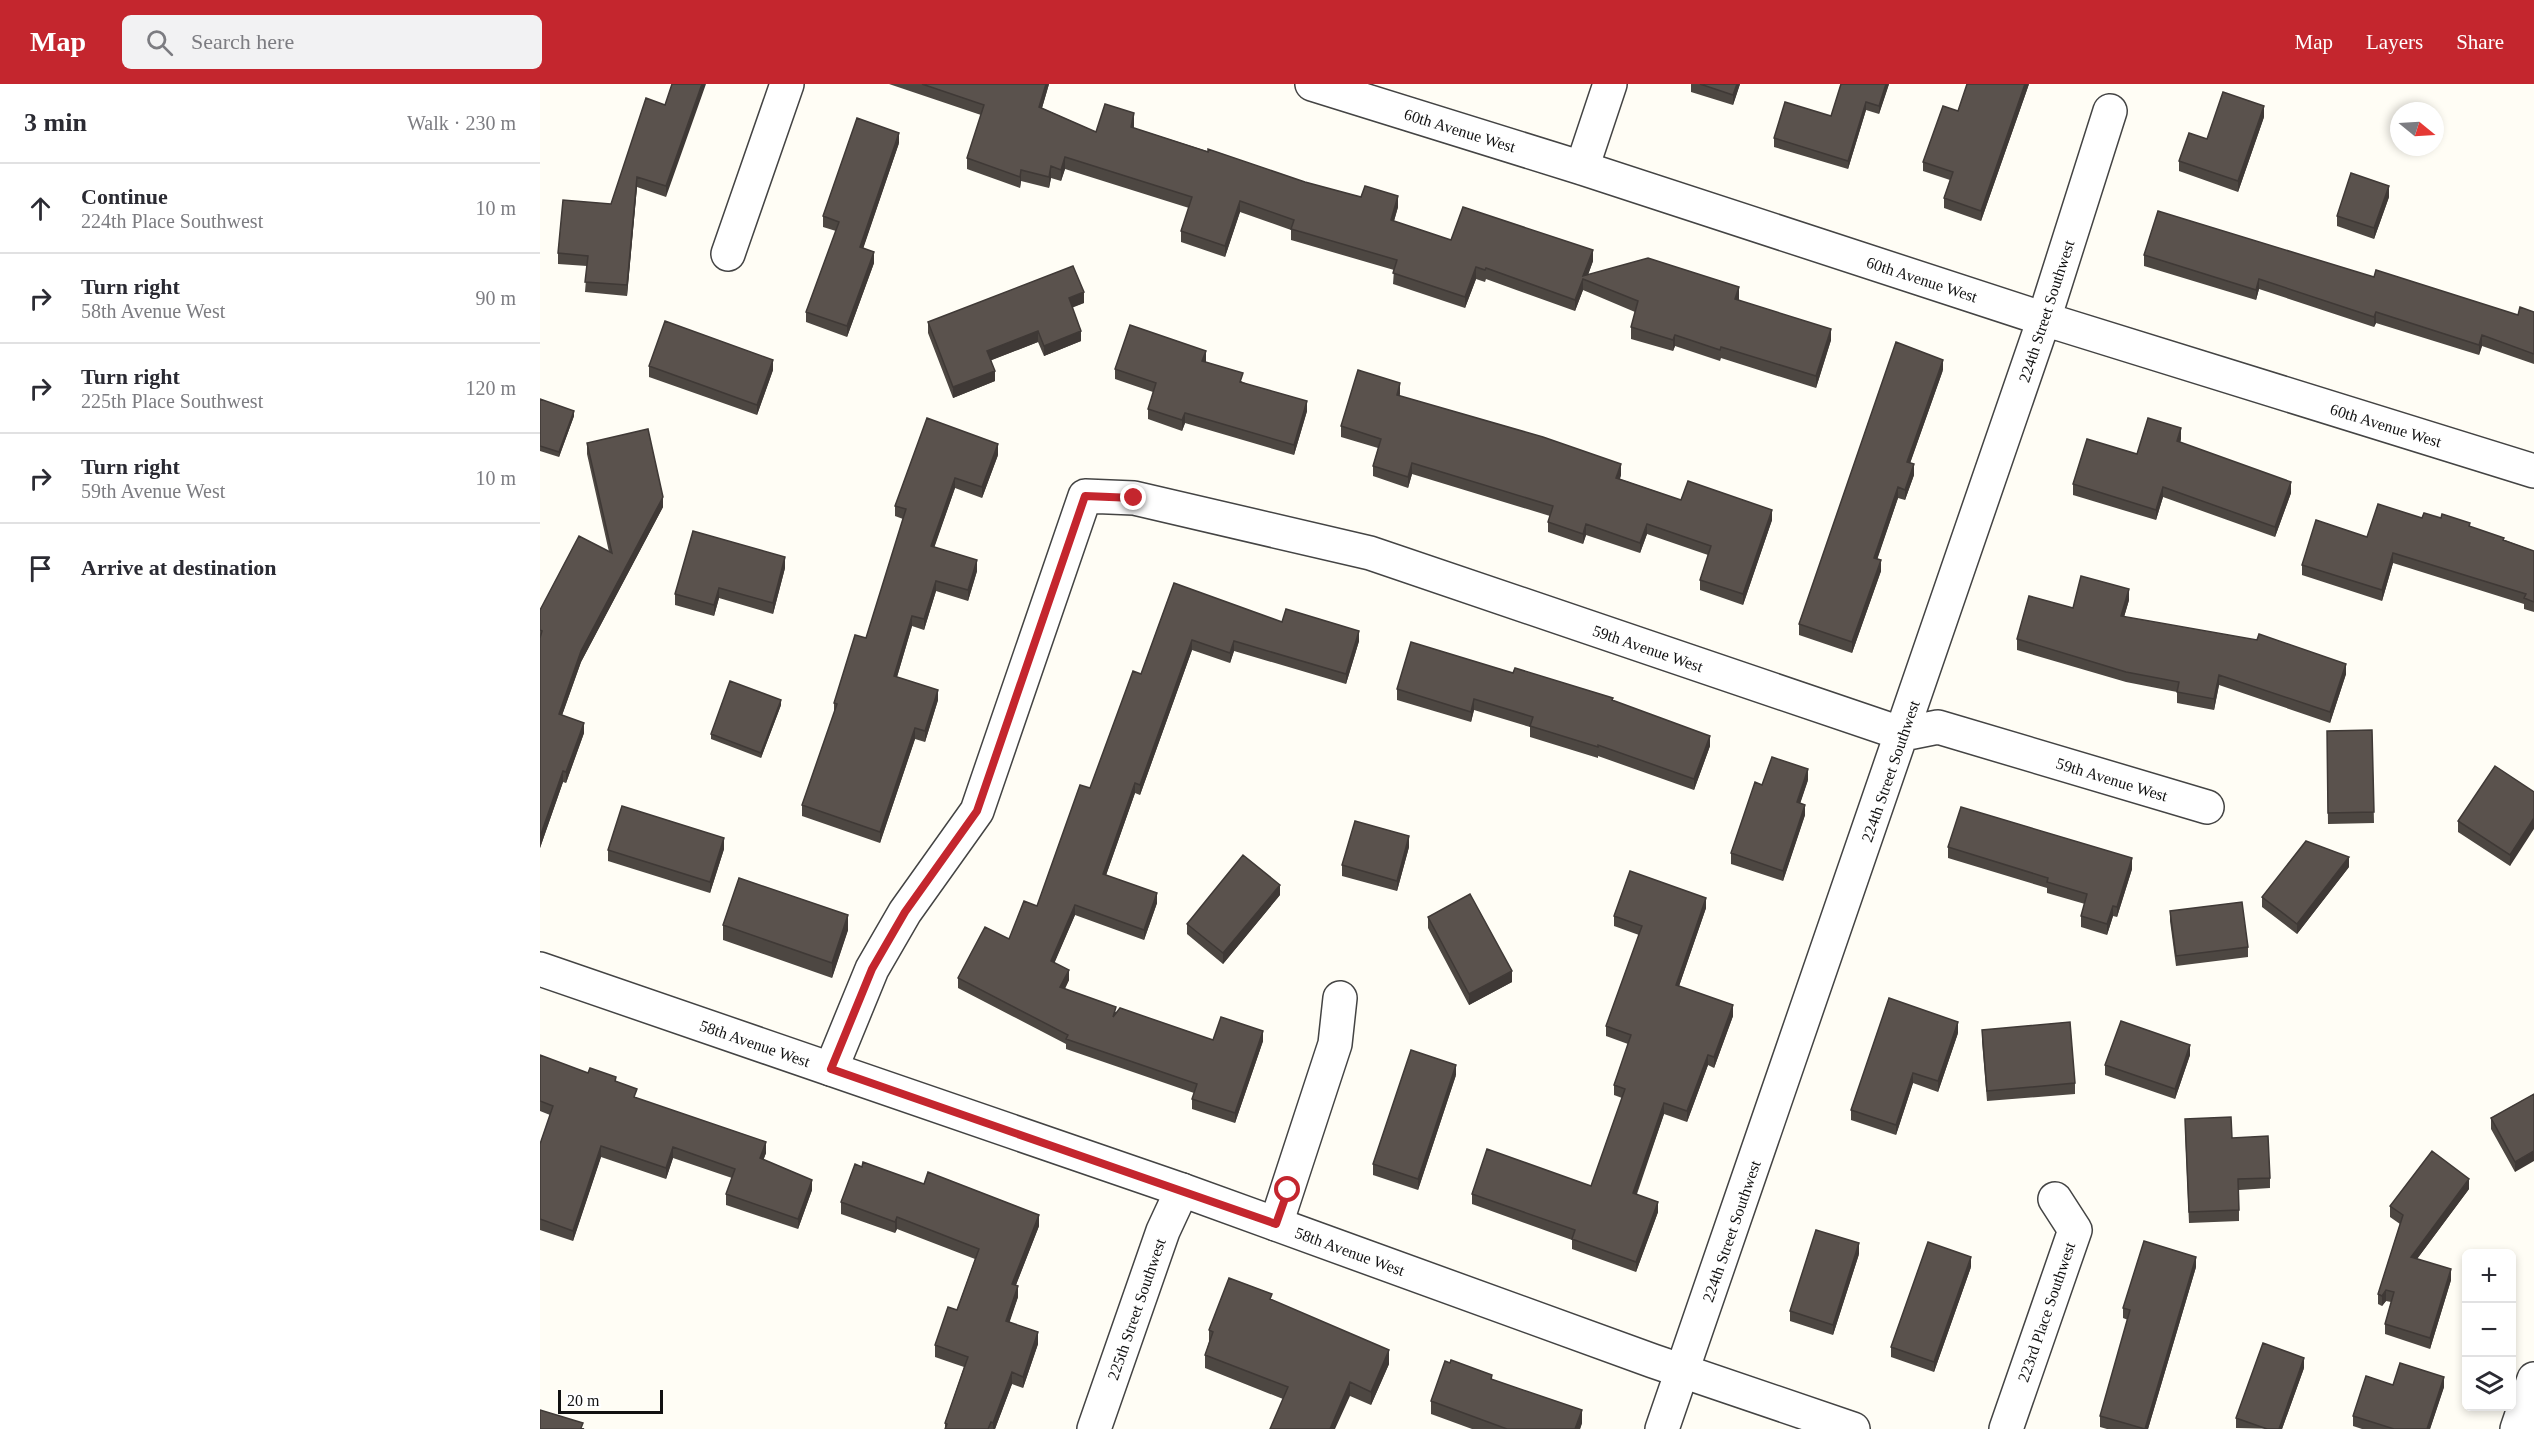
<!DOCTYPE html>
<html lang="en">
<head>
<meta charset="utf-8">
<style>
  :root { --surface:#fff; --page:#f2f2f3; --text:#2b2b33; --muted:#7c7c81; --line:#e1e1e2; --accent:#c4262e }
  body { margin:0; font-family:"Times New Roman",serif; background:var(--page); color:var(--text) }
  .controls { position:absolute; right:18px; bottom:18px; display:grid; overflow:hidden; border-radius:9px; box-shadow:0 3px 9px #0003 }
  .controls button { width:54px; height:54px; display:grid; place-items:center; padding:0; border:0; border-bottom:2px solid var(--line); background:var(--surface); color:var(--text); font:30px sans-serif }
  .compass { position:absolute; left:1850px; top:18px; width:54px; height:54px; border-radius:50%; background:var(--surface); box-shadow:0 3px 9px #0003; rotate:108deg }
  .scale { position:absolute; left:18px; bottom:15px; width:105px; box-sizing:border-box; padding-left:6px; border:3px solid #111; border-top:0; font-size:16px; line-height:21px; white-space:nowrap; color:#111; -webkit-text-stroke:4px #fff; paint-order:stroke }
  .stop { position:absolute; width:18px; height:18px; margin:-14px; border:4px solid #c4262e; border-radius:50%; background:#fff }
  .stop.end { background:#c4262e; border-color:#fff; box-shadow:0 2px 6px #0008 }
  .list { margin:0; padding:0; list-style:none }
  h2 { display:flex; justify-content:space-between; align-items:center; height:78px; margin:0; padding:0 24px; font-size:26px }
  h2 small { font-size:20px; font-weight:400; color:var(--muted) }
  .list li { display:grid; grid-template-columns:39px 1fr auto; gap:18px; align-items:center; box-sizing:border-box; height:90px; padding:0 24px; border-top:2px solid var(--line) }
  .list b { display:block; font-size:22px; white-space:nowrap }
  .list p { margin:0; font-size:20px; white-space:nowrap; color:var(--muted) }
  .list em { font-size:20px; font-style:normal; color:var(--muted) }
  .icon { flex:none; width:33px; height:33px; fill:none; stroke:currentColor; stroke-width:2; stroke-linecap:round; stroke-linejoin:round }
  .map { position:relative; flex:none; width:1994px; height:1345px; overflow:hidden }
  header { display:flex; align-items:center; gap:36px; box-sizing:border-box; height:84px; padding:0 30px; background:var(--accent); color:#fff }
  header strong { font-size:28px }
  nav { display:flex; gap:33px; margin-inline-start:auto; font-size:21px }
  .search { width:420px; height:54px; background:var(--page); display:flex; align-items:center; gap:15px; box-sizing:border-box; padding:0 21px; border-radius:9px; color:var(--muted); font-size:22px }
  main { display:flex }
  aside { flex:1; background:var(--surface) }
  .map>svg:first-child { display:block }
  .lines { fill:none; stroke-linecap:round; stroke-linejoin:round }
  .minor-casing { stroke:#444; stroke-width:36 }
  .tertiary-casing { stroke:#444; stroke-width:36 }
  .minor { stroke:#fff; stroke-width:33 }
  .tertiary { stroke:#fff; stroke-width:33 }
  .wall { fill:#4d4742 }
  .shaded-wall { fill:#3f3936 }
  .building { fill:#5a524d; stroke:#3f3936; stroke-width:1.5 }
  .route { stroke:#c4262e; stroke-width:8 }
  .labels { text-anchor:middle; stroke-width:6; stroke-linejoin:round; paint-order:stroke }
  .street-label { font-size:16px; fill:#111; stroke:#fff }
</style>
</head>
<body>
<header>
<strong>Map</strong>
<div class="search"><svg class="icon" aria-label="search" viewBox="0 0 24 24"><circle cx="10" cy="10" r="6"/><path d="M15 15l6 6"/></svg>Search here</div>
<nav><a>Map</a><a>Layers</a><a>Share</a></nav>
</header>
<main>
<aside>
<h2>3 min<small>Walk · 230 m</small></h2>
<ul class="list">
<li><svg class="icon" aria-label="ahead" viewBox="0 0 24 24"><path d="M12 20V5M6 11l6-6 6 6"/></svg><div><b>Continue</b><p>224th Place Southwest</p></div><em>10 m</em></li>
<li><svg class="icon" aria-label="right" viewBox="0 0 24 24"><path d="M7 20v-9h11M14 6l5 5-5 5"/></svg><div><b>Turn right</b><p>58th Avenue West</p></div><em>90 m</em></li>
<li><svg class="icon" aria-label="right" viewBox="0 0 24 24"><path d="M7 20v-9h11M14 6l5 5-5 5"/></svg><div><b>Turn right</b><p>225th Place Southwest</p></div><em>120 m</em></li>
<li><svg class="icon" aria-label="right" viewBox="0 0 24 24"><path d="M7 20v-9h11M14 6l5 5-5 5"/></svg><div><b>Turn right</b><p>59th Avenue West</p></div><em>10 m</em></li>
<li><svg class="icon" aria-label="arrive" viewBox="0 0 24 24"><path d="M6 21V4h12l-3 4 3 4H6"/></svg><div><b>Arrive at destination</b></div></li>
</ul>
</aside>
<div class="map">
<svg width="1994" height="1345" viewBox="0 0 1994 1345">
  <rect width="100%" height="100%" fill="#fffdf5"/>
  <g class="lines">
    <g class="minor-casing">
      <path id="minor" d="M772 0 1042 84 1504 235 1994 387
        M1042 84 1070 0
        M188 170 247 0
        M291 985 332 885 365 828 437 727 545 412 594 414 830 469 1363 650 1398 643 1667 723
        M736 1140 795 960 800 914
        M554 1345 623 1147 642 1106
        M1122 1345 1504 235 1570 27
        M1466 1345 1535 1146 1515 1115
        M1977 1345 1994 1295"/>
    </g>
    <g class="tertiary-casing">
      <path id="tertiary" d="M0 885 642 1106 1113 1277 1313 1345"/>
    </g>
    <use href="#minor" class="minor"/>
    <use href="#tertiary" class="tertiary"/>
  </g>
  <path class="wall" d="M132 0 126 113 97 103 87 212 45 208 47 182 18 180V169L71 120 125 21Z
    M349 0H509L502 24 556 48 594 41V44L765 98 858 123 854 137 911 156 1053 177 1048 191 1199 215 1198 216 1291 256 1276 304 1181 274 1180 277 1135 262 1133 267 1091 255V243L1095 228 1043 206 1035 227 946 195 945 198 936 195 925 224 853 200 854 186 751 156V146L700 128 685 173 641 158V147L649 124 525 85 521 97 511 94 509 104 481 97 480 104 427 85V74L441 31Z
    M1151 0H1200L1193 21 1151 8Z
    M1301 0H1349L1339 30 1326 26 1308 85 1234 63V54L1291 32Z
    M1489 0 1441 137 1404 124V114L1410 96 1383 87V78L1418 27Z
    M1724 33 1698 108 1639 87V77L1667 55Z
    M359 59 323 164 334 179 307 253 266 238V228L296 147 283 143V132Z
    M1849 113 1834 155 1797 142V132Z
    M1604 171 1834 193 1978 231 1994 228V280L1942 262 1939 271 1836 239 1834 243 1719 205 1716 216 1604 182Z
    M544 219 532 223 541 257 504 272 498 258 451 276 455 297 413 314 388 249V238Z
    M666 277V278L703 298 767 327 754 371 645 339 642 347 608 335V325L613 308 575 295V285Z
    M109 282 233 286 217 331 109 293Z
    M1403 286 1370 379 1374 391 1365 416 1358 414 1337 475 1341 487 1312 569 1259 551V540Z
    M860 310 859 312 1081 391 1080 395 1141 416 1232 436 1203 521 1160 506V496L1168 471 1107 450 1100 469 1046 451 1043 460 1008 448V438L1010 432 872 390 868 404 833 392V382L838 364 801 353V342Z
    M0 315 34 332 19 373 0 367Z
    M1641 355 1640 359 1751 409 1735 453 1623 413 1616 436 1533 411V400L1597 370Z
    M47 359 123 423 41 578 22 631 44 649 26 699 23 698 0 764V526L69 468 47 370Z
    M458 371 442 414 415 404 394 463 437 487 428 517 396 507 384 546 372 542 357 593 398 616 385 658 375 655 340 759 262 732V721L294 630V619L326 554 363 435 355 432V422Z
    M1882 434 1930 443 1994 467V528L1984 525V520L1853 479 1842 517 1762 491V481L1827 453Z
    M245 484 233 530 179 514 174 532 135 521V510Z
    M634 499 742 538 819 557 806 600 694 567 690 579 652 566 600 711 595 709 566 791 617 819 604 856 535 831 514 879 529 896 525 905 576 928 673 956 723 957 695 1039 652 1025V1015L654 1009 526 965V960L418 904V894L469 855 497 822 601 590Z
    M1589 516 1584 533 1806 590 1790 639 1679 601 1674 626 1637 619V608L1586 598 1477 566V555L1533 524Z
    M973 589 1073 617 1170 662 1154 706 1058 672V674L990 653V643L934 626 931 638 857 616V605Z
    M241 621 221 674 171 655V650Z
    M1832 646 1834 739 1788 740 1787 647Z
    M1268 696 1260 719 1265 731 1243 797 1191 780V769Z
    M1994 708 1970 782 1918 748V737Z
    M869 763 857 807 802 792V781Z
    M1408 763 1592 785 1577 833 1573 832 1567 851 1541 843V832L1545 820 1507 809V804L1408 774Z
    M184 765 170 809 68 777V766Z
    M1809 783 1757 850 1722 823V813Z
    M740 811 683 880 647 850V840Z
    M1166 824 1139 902 1193 932 1174 984 1168 981 1147 1038 1124 1030 1097 1110 1118 1128 1096 1188 1032 1165V1156L932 1120V1110L1051 1102 1082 1014 1074 1011V1001L1088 960 1066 952V942L1099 851 1074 842V832Z
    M1630 827 1708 863V873L1636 882 1630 837Z
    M888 833 972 898 929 921 888 844Z
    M183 841 308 846 292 894 183 856Z
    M1442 946 1535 999V1010L1447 1017 1442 957Z
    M1418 949 1398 1008 1373 999 1356 1051 1311 1036V1026Z
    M0 971 48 989 76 998 97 1014 226 1069 223 1076 272 1106 258 1145 186 1121V1110L192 1094 133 1074 126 1095 61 1073 33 1157 0 1146V1060L10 1031 0 1027Z
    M1650 971 1635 1015 1565 991V981Z
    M916 991 878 1106 833 1091V1080Z
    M1994 1010 1975 1088 1951 1045V1034Z
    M1645 1046 1692 1054 1730 1094V1104L1699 1106V1137L1649 1139Z
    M1929 1105 1877 1175 1911 1196 1890 1265 1845 1250V1240L1851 1218 1846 1217 1842 1222 1838 1220V1210L1860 1140 1850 1133V1122Z
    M301 1118 499 1142 476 1201 478 1213 469 1238 498 1260 483 1304 472 1300 455 1345H405V1339L424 1283 395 1273V1261L417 1226 435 1175 357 1145 355 1149 301 1130Z
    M1319 1170 1293 1251 1250 1237V1227Z
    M1431 1183 1394 1288 1351 1273V1263Z
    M1656 1183 1608 1345H1567L1560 1343V1332L1588 1236 1583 1234V1224Z
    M732 1216 849 1280 831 1321 810 1312 743 1315 665 1284V1271L669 1258V1246Z
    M1764 1284 1742 1345 1696 1344V1334Z
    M952 1296 1042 1339 1040 1345H932L891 1330V1317Z
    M1853 1301 1904 1303 1890 1345H1822L1813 1342V1332Z"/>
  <path class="shaded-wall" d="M162 0H166L126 113V102Z
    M506 0H509L499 34V23Z
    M1197 0H1200L1193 21V11Z
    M1346 0H1349L1339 30V22Z
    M1485 0H1489L1441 137V127Z
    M1326 18V26L1308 85V77Z
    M1724 22V33L1698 108V97Z
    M594 29V41L591 54V43Z
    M359 49V59L320 174V163Z
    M525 73V85L521 97V86Z
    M511 82V94L509 104V93Z
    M481 86V97L480 104V93Z
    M97 93V103L87 212V201Z
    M1849 102V113L1834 155V144Z
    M858 112V123L851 147V136Z
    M700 117V128L685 173V162Z
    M1053 166V177L1046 196 1043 192Z
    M334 168V179L307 253V242Z
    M936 183V195L925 224V213Z
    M1043 195V206L1035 227V216Z
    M1719 195V205L1716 216V206Z
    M1199 203V215L1195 226V215Z
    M544 208V219L529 225V214Z
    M1836 228V239L1834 243V233Z
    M1291 245V256L1276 304V292Z
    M498 247V258L447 278V267Z
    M541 247V257L504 272V262Z
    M1135 251V262L1133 267V256Z
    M1942 251V262L1939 271V261Z
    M666 267V277L662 288V277Z
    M233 276V286L217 331V321Z
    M1403 276V286L1367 388V378Z
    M455 287V297L413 314V303Z
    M860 299V310L857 321V311Z
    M767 317V327L754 371V361Z
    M34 327V332L19 373V368Z
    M645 329V339L642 347V336Z
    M1641 344V355L1637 368V357Z
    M458 360V371L442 414V403Z
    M872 379V390L868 404V393Z
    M1081 380V391L1076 404V394Z
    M1374 380V391L1365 416V406Z
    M415 394V404L391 473V462Z
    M1751 398V409L1735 453V443Z
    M1358 403V414L1334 485V474Z
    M1623 403V413L1616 436V426Z
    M123 413V423L41 578 19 640V630L41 567Z
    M1232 426V436L1203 521V510Z
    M1046 440V451L1043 460V450Z
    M1107 440V450L1100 469V459Z
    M1853 469V479L1842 517V506Z
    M245 473V484L233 530V519Z
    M437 476V487L428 517V506Z
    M1341 476V487L1312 569V558Z
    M396 497V507L384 546V535Z
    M179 504V514L174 532V521Z
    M1589 505V516L1581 543V532Z
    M372 532V542L354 603V592Z
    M819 547V557L806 600V590Z
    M652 556V566L600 711V701Z
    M694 557V567L690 579V569Z
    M1806 580V590L1790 639V628Z
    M1679 591V601L1674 626V615Z
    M398 606V616L385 658V647Z
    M934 615V626L931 638V628Z
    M241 616V621L221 674V669Z
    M44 639V649L26 699V688Z
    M375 644V655L340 759V748Z
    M1170 652V662L1154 706V695Z
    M1268 685V696L1257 729V718Z
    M23 687V698L0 764V753Z
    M595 699V709L563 800V790Z
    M1265 721V731L1243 797V787Z
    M1994 734V745L1970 782V771Z
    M869 752V763L857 807V797Z
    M184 754V765L170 809V798Z
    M1809 773V783L1757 850V840Z
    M1592 774V785L1577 833V823Z
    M740 801V811L683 880V869Z
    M617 809V819L604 856V846Z
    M1166 814V824L1136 911V901Z
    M535 821V831L511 887V877Z
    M1573 822V832L1567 851V840Z
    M308 831V846L292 894V879Z
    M529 886V896L520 913V903Z
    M972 887V898L929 921V910Z
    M1193 921V932L1174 984V973Z
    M1418 938V949L1398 1008V997Z
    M723 947V957L695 1039V1029Z
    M1650 961V971L1635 1015V1005Z
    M1168 971V981L1147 1038V1027Z
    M916 981V991L878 1106V1095Z
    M1373 989V999L1356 1051V1041Z
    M1124 1019V1030L1093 1119V1109Z
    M226 1058V1069L220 1085V1074Z
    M61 1062V1073L33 1157V1147Z
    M133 1063V1074L126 1095V1084Z
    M1994 1067V1077L1975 1088V1078Z
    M1929 1095V1105L1871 1183V1173Z
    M272 1096V1106L258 1145V1135Z
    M1118 1118V1128L1096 1188V1178Z
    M499 1131V1142L472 1211V1200Z
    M357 1133V1145L355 1149V1138Z
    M1319 1159V1170L1293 1251V1241Z
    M1431 1173V1183L1394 1288V1278Z
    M1656 1173V1183L1608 1345H1605Z
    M1911 1185V1196L1890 1265V1254Z
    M478 1202V1213L466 1249V1237Z
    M1846 1206V1217L1842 1222V1212Z
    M498 1248V1260L483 1304V1293Z
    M849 1266V1280L831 1321V1308Z
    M1764 1274V1284L1742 1345H1739Z
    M472 1288V1300L455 1345H453V1339Z
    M1904 1293V1303L1890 1345H1887Z
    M810 1298V1312L795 1345H790Z
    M1042 1326V1339L1040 1345H1035Z"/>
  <path class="building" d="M132 0H162L126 102 97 93 87 201 45 198 48 172 18 169 23 116 71 120 106 14 125 21Z
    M382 0H506L499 23 556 48 565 20 594 29 591 43 668 68V65L765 98 821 113 825 102 858 112 851 136 911 156 923 123 1053 166 1043 192 1108 174 1199 203 1195 215 1291 245 1276 292 1181 263 1180 266 1135 251 1133 256 1091 243 1098 217 1043 195 1035 216 946 184 945 186 936 183 925 213 853 189 857 176 751 145 754 136 700 117 685 162 641 147 652 113 525 73 521 86 511 82 509 93 481 86 480 93 427 74 444 21Z
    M1160 0H1197L1193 11Z
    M1301 0H1346L1339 22 1326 18 1308 77 1234 54 1245 18 1291 32Z
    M1427 0H1485L1441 127 1404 114 1413 88 1383 78 1403 22 1418 27Z
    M1683 8 1724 22 1698 97 1639 77 1649 49 1667 55Z
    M317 34 359 49 320 163 334 168 307 242 266 228 299 138 283 132Z
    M1811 89 1849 102 1834 144 1797 132Z
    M1618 127 1834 193 1836 186 1978 231 1980 223 1994 228V270L1942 251 1939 261 1836 228 1834 233 1719 195 1716 206 1604 171Z
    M533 182 544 208 529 214 541 247 504 262 498 247 447 267 455 287 413 303 388 238Z
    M125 237 233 276 217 321 109 282Z
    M590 241 666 267 662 277 703 289 700 298 767 317 754 361 645 329 642 336 608 325 616 299 575 285Z
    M1356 258 1403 276 1367 378 1374 380 1365 406 1358 403 1334 474 1341 476 1312 558 1259 540Z
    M818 286 860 299 857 311 1003 353 1081 380 1076 394 1141 416 1148 397 1232 426 1203 510 1160 496 1171 462 1107 440 1100 459 1046 440 1043 450 1008 438 1013 422 872 379 868 393 833 382 841 355 801 342Z
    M0 315 34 327 19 368 0 362Z
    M387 334 458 360 442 403 415 394 391 462 437 476 428 506 396 497 384 535 372 532 354 592 398 606 385 647 375 644 340 748 262 721 297 620 294 619 315 551 326 554 366 425 355 422Z
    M1608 334 1641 344 1637 357 1751 398 1735 443 1623 403 1616 426 1533 400 1547 355 1597 370Z
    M108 345 123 413 41 567 19 630 44 639 26 688 23 687 0 753V554L2 547 0 546V526L39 452 72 469 47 359Z
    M1838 420 1882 434 1884 429 1901 434 1902 430 1930 439 1929 442 1964 454 1963 456 1994 467V518L1984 514 1986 510 1853 469 1842 506 1762 481 1776 436 1827 453Z
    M153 447 245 473 233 519 179 504 174 521 135 510Z
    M1541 492 1589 505 1581 532 1717 556 1719 550 1806 580 1790 628 1679 591 1674 615 1637 608 1639 598 1586 588 1477 555 1489 512 1533 524Z
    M634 499 742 538 746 525 819 547 806 590 694 557 690 569 652 556 600 701 595 699 563 790 617 809 604 846 535 821 511 877 529 886 520 903 576 923 573 933 580 924 673 956 681 933 723 947 695 1029 652 1015 657 1000 526 955 528 951 418 894 445 843 469 855 484 817 497 822 540 701 550 704 593 587 601 590Z
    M871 558 973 589 975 584 1073 614 1072 616 1170 652 1154 695 1058 661V663L990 642 993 633 934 615 931 628 857 605Z
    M190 597 241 616 221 669 171 650Z
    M1832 646 1834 728 1788 729 1787 647Z
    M1232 673 1268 685 1257 718 1265 721 1243 787 1191 769 1215 698 1222 701Z
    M1955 682 1994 708V734L1970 771 1918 737Z
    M82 722 184 754 170 798 68 766Z
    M1421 723 1592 774 1577 823 1573 822 1567 840 1541 832 1547 810 1507 798 1508 794 1408 763Z
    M815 737 869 752 857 797 802 781Z
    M1766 757 1809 773 1757 840 1722 813Z
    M703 771 740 801 683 869 647 840Z
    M1090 787 1166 814 1136 901 1193 921 1174 973 1168 971 1147 1027 1124 1019 1093 1109 1118 1118 1096 1178 1032 1155 1035 1146 932 1110 947 1065 1051 1102 1085 1005 1074 1001 1091 951 1066 942 1102 842 1074 832Z
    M199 794 308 831 292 879 183 841Z
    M930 810 972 887 929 910 888 833Z
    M1702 818 1708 863 1636 872 1630 827Z
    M1349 914 1418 938 1398 997 1373 989 1356 1041 1311 1026Z
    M1581 937 1650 961 1635 1005 1565 981Z
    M1530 938 1535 999 1447 1007 1442 946Z
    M871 966 916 981 878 1095 833 1080Z
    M0 971 48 989 50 984 76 993 75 997 97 1005 94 1013 226 1058 220 1074 272 1096 258 1135 186 1110 195 1085 133 1063 126 1084 61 1062 33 1147 0 1135V1060L13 1022 0 1017Z
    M1994 1010V1067L1975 1078 1951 1034Z
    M1691 1033 1692 1054 1728 1052 1730 1094 1698 1095 1699 1126 1649 1128 1645 1035Z
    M1892 1067 1929 1095 1871 1173 1911 1185 1890 1254 1845 1240 1854 1208 1846 1206 1842 1212 1838 1210 1863 1131 1850 1122Z
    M323 1078 384 1100 388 1088 499 1131 472 1200 478 1202 466 1237 498 1248 483 1293 472 1288 453 1339 451 1338 448 1345H405L407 1340 405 1339 428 1273 395 1261 408 1223 417 1226 439 1165 357 1133 355 1138 301 1118 315 1080 322 1083Z
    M1276 1146 1319 1159 1293 1241 1250 1227Z
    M1604 1157 1656 1173 1605 1345 1560 1332 1590 1226 1583 1224Z
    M1388 1158 1431 1173 1394 1278 1351 1263Z
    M689 1194 732 1210 730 1215 849 1266 831 1308 810 1298 790 1345H730L748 1303 665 1271 673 1248 669 1246Z
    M1723 1259 1764 1274 1739 1345H1727L1696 1334Z
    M911 1276 952 1291 951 1295 1042 1326 1035 1345H967L891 1317 905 1277 910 1279Z
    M1860 1279 1904 1293 1887 1345H1854L1813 1332 1826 1292 1853 1301Z
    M0 1326 43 1339 41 1344 44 1345H0Z"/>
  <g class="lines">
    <path class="route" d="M594 414 545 412 437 727 365 828 332 885 291 985 736 1140 748 1106"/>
  </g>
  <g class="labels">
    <g class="street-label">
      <text transform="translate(920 46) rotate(17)" y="6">60th Avenue West</text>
      <text transform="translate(1382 195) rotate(18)" y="6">60th Avenue West</text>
      <text transform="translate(1506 227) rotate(-72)" y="6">224th Street Southwest</text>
      <text transform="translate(1846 341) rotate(17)" y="6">60th Avenue West</text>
      <text transform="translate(1108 564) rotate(19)" y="6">59th Avenue West</text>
      <text transform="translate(1350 687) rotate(-71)" y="6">224th Street Southwest</text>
      <text transform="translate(1572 695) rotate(17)" y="6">59th Avenue West</text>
      <text transform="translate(215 959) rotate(19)" y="6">58th Avenue West</text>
      <text transform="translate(1191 1147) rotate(-71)" y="6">224th Street Southwest</text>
      <text transform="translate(810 1167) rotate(20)" y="6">58th Avenue West</text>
      <text transform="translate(596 1225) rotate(-71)" y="6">225th Street Southwest</text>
      <text transform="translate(1506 1228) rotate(-71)" y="6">223rd Place Southwest</text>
    </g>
  </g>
</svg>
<div class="controls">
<button>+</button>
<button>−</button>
<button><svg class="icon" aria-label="layers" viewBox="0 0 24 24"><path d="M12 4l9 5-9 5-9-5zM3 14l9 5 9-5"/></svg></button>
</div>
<svg class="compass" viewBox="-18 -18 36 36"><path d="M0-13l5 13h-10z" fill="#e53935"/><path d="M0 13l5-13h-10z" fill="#7c7c81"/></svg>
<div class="scale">20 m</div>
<div class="stop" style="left:748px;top:1106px"></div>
<div class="stop end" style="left:594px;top:414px"></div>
</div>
</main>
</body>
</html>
